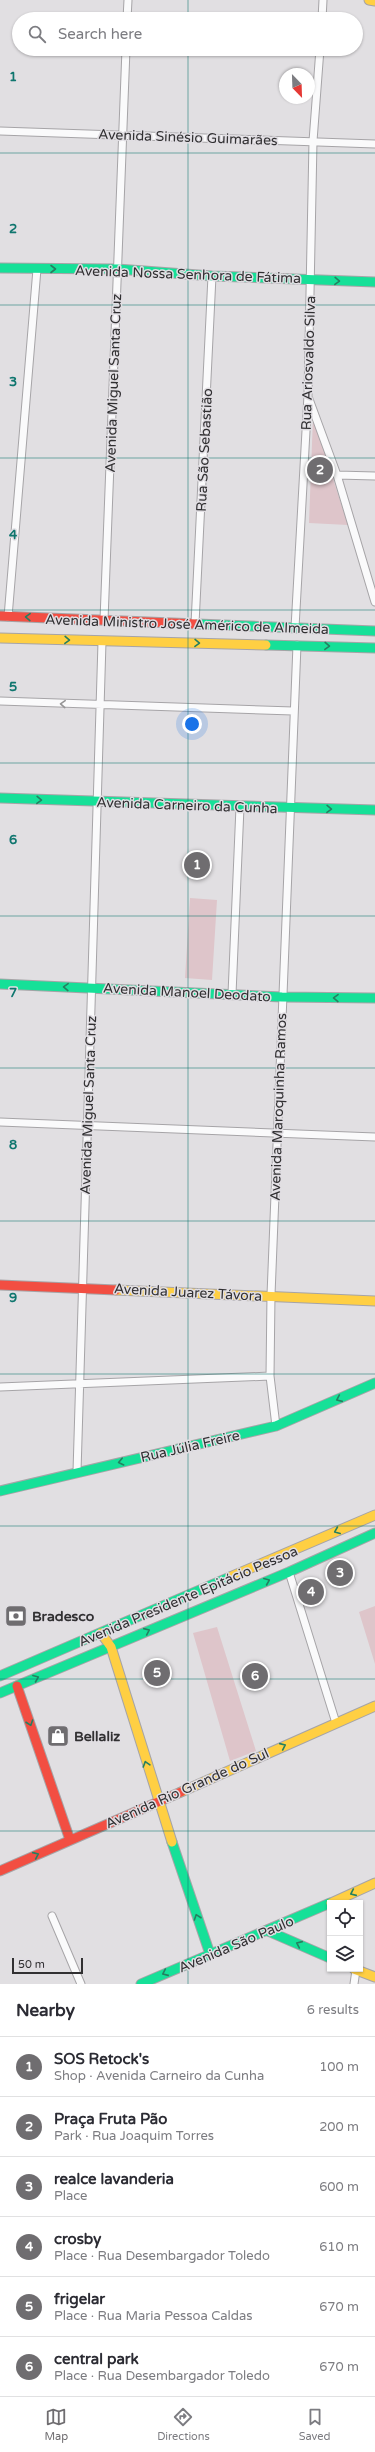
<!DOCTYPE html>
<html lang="en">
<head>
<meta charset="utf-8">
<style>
  :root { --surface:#fff; --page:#f2f2f3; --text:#2b2b33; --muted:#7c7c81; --line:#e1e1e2; --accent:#6f6d70 }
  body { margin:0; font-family:"Varela Round",sans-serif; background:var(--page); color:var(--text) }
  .controls { position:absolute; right:12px; bottom:12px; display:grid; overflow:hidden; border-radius:0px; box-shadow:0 1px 3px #0004 }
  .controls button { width:36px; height:36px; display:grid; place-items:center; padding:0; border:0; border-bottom:1px solid var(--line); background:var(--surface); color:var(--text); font:20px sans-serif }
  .compass { position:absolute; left:279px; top:68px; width:36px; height:36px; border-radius:50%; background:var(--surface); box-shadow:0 1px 3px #0004; rotate:157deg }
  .scale { position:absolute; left:12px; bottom:10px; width:71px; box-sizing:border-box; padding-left:4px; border:2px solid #313032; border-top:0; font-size:11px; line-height:14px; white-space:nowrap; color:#313032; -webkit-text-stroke:3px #e1dee3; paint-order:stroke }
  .you { position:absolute; left:192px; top:724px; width:14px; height:14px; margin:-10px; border:3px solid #fff; border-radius:50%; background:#1a73e8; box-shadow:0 0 0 6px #1a73e833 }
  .badge { display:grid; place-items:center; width:26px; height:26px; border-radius:50%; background:var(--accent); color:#fff; font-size:13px; font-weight:700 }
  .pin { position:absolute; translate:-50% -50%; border:2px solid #fff; box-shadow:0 1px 4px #0006 }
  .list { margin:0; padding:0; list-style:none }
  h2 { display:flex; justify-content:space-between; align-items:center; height:52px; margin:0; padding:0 16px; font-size:17px }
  h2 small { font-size:13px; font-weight:400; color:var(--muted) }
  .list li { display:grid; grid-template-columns:26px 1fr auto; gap:12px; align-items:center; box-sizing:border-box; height:60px; padding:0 16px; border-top:1px solid var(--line) }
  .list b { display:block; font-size:15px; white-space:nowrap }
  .list p { margin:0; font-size:13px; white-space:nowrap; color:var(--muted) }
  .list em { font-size:13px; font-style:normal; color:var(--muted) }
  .icon { flex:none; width:22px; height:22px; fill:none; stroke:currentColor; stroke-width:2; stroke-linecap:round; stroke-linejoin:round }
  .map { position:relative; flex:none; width:375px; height:1984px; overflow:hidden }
  .search { position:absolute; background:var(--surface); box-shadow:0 1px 3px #0004; left:12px; right:12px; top:12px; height:44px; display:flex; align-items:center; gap:10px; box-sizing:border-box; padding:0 14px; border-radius:22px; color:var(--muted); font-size:15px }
  .sheet { height:412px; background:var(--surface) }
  nav { display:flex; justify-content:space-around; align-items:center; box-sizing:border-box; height:56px; border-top:1px solid var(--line); background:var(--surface); font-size:11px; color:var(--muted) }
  nav a { display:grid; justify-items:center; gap:2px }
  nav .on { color:var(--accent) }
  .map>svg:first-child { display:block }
  .green { fill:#dec5ca }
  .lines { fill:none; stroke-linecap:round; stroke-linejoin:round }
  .street-casing { stroke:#a6a4a7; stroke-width:9 }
  .fast-casing { stroke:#a6a4a7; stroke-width:11 }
  .slow-casing { stroke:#a6a4a7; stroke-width:11 }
  .jam-casing { stroke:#a6a4a7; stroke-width:11 }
  .street { stroke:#fafafb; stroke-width:7 }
  .fast { stroke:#16e098; stroke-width:9 }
  .slow { stroke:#ffcf43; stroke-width:9 }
  .jam { stroke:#f24e42; stroke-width:9 }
  .oneway { stroke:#257f60 }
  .oneway2 { stroke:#969596 }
  .grid { fill:none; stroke:#0f766e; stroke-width:1; stroke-opacity:0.55 }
  .labels { text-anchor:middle; stroke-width:3; stroke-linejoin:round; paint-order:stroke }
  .street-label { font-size:14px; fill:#313032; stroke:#e1dee3 }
  .poi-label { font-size:14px; font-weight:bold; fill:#313032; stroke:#e1dee3; text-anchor:start }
  .grid-label { font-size:13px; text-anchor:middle; font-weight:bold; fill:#0f766e; stroke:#e1dee3; stroke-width:3; stroke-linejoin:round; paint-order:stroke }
</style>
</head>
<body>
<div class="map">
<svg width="375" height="1984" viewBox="0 0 375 1984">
  <rect width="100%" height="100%" fill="#e1dfe2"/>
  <path class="green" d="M313 417 348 525 309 523Z
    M190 898 217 900 212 980 185 978Z
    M375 1606V1664L359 1612Z
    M217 1627 256 1751 230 1761 193 1633Z"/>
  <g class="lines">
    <g class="street-casing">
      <path id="street" d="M127 19 128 0
        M322 19 323 0
        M0 131 375 144
        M309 399 337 475 375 602
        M337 475 375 476
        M8 617 37 269
        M104 620 126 49
        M195 624 212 276
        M295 628 308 395 313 141 320 49
        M0 701 293 711
        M232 994 240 807
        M0 1122 375 1137
        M0 1387 270 1376
        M276 1426 270 1376 271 1295 297 645
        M77 1472 102 642
        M289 1572 336 1723
        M52 1916 81 1984
        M354 1984 356 1970"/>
    </g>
    <g class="fast-casing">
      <path id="fast" d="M0 268 117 269 212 276 375 282
        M197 624 375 631
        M266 645 375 648
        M0 798 375 810
        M0 984 282 997 375 998
        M0 1491 276 1426 375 1383
        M0 1676 230 1577
        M0 1693 289 1572 375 1533
        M172 1842 210 1954
        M268 1931 330 1958
        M141 1984 330 1903"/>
    </g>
    <g class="slow-casing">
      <path id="slow" d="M369 0 375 1
        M0 638 266 645
        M116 1290 375 1301
        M230 1577 375 1515
        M101 1633 111 1647 172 1842
        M181 1792 375 1706
        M331 1903 375 1883
        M354 1969 375 1977"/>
    </g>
    <g class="jam-casing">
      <path id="jam" d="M0 616 197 624
        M0 1285 116 1290
        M17 1686 70 1840
        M0 1871 181 1792"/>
    </g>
    <use href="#street" class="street"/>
    <use href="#fast" class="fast"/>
    <use href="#slow" class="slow"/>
    <use href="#jam" class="jam"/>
  </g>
  <defs><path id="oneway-chevron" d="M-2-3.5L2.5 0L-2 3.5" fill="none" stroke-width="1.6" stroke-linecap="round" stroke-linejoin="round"/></defs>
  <g class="oneway">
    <use href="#oneway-chevron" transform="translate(53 269)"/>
    <use href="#oneway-chevron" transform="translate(337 281) rotate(2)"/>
    <use href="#oneway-chevron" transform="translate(28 617) rotate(-178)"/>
    <use href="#oneway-chevron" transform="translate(67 640) rotate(2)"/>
    <use href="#oneway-chevron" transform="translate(197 643) rotate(1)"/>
    <use href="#oneway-chevron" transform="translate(327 646) rotate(2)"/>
    <use href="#oneway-chevron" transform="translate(39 800) rotate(2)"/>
    <use href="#oneway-chevron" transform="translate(329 809) rotate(1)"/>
    <use href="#oneway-chevron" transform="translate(66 987) rotate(-178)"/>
    <use href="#oneway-chevron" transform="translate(336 998) rotate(-179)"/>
    <use href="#oneway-chevron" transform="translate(339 1399) rotate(156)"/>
    <use href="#oneway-chevron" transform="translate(121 1462) rotate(167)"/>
    <use href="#oneway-chevron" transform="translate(337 1531) rotate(157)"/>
    <use href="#oneway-chevron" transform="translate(267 1581) rotate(-23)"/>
    <use href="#oneway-chevron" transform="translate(147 1631) rotate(-24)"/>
    <use href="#oneway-chevron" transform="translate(36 1678) rotate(-22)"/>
    <use href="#oneway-chevron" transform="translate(30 1723) rotate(71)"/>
    <use href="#oneway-chevron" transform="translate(283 1746) rotate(-24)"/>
    <use href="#oneway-chevron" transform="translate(146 1764) rotate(-107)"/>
    <use href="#oneway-chevron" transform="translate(36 1855) rotate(-24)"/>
    <use href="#oneway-chevron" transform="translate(353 1893) rotate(156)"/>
    <use href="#oneway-chevron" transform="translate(197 1917) rotate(-109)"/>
    <use href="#oneway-chevron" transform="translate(299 1944) rotate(-156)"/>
    <use href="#oneway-chevron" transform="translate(165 1973) rotate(156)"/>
  </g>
  <use class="oneway2" href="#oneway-chevron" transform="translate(63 704) rotate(-177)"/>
  <path class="grid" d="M188 0V19M188 49V1984M0 153H375M0 305H375M0 458H375M0 610H375M0 763H375M0 916H375M0 1068H375M0 1221H375M0 1374H375M0 1526H375M0 1679H375M0 1831H375"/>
  <defs>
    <g id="bank-square" transform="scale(1.15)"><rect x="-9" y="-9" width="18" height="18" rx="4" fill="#6f6d70" stroke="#e1dee3"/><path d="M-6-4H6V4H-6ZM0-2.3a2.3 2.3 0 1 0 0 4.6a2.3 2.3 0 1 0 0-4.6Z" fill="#fff"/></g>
    <g id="shop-square" transform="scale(1.15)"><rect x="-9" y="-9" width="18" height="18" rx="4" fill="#6f6d70" stroke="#e1dee3"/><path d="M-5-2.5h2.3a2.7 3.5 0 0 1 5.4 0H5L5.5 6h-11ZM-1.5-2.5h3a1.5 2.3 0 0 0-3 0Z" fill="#fff"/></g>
  </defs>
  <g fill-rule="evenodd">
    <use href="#bank-square" x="16" y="1616"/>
    <use href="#shop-square" x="58" y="1736"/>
  </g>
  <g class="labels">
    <g class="street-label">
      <text transform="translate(188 137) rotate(2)" y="5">Avenida Sinésio Guimarães</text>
      <text transform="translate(188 274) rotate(2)" y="5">Avenida Nossa Senhora de Fátima</text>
      <text transform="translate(308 363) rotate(-88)" y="5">Rua Ariosvaldo Silva</text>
      <text transform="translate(113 383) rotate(-88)" y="5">Avenida Miguel Santa Cruz</text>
      <text transform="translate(204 450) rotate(-87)" y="5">Rua São Sebastião</text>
      <text transform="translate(187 624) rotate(2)" y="5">Avenida Ministro José Américo de Almeida</text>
      <text transform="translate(187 805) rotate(2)" y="5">Avenida Carneiro da Cunha</text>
      <text transform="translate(187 992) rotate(3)" y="5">Avenida Manoel Deodato</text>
      <text transform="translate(88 1105) rotate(-88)" y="5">Avenida Miguel Santa Cruz</text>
      <text transform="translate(278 1107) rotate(-88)" y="5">Avenida Maroquinha Ramos</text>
      <text transform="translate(188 1292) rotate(3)" y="5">Avenida Juarez Távora</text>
      <text transform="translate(190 1446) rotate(-13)" y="5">Rua Júlia Freire</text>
      <text transform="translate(188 1596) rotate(-23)" y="5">Avenida Presidente Epitácio Pessoa</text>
      <text transform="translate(187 1788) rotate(-24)" y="5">Avenida Rio Grande do Sul</text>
      <text transform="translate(236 1944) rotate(-23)" y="5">Avenida São Paulo</text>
    </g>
    <g class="poi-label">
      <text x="32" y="1621">Bradesco</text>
      <text x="74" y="1741">Bellaliz</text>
    </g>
  </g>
  <g class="grid-label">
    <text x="13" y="81">1</text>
    <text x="13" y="233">2</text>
    <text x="13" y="386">3</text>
    <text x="13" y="539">4</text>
    <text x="13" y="691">5</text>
    <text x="13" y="844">6</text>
    <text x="13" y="997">7</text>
    <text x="13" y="1149">8</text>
    <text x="13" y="1302">9</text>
  </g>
</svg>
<div class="controls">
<button><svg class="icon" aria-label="locate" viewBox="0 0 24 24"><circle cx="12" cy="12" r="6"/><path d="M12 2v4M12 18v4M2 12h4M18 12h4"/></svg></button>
<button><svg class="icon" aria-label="layers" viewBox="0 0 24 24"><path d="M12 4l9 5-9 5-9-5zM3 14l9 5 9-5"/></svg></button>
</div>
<svg class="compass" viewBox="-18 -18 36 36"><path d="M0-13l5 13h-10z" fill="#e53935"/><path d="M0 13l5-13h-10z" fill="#7c7c81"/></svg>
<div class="scale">50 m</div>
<div class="you"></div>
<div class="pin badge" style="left:197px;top:865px">1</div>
<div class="pin badge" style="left:320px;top:470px">2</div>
<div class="pin badge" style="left:340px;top:1573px">3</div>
<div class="pin badge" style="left:311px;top:1592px">4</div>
<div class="pin badge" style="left:157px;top:1673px">5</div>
<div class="pin badge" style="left:255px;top:1676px">6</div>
<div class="search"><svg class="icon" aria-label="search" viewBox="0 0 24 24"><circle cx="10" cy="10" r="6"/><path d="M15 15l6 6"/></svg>Search here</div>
</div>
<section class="sheet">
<h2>Nearby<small>6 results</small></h2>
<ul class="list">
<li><span class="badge">1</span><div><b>SOS Retock's</b><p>Shop · Avenida Carneiro da Cunha</p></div><em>100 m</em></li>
<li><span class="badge">2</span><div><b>Praça Fruta Pão</b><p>Park · Rua Joaquim Torres</p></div><em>200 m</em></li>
<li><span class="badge">3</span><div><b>realce lavanderia</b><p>Place</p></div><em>600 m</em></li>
<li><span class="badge">4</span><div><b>crosby</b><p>Place · Rua Desembargador Toledo</p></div><em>610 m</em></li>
<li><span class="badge">5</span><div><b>frigelar</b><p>Place · Rua Maria Pessoa Caldas</p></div><em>670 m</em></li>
<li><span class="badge">6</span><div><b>central park</b><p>Place · Rua Desembargador Toledo</p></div><em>670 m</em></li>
</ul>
</section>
<nav>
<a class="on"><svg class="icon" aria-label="map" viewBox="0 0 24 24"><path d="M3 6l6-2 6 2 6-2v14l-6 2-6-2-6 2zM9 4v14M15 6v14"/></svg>Map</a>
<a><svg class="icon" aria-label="directions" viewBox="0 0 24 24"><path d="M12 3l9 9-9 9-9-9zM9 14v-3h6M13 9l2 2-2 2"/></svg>Directions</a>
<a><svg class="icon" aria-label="saved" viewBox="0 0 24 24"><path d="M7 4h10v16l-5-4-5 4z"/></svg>Saved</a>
</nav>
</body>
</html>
